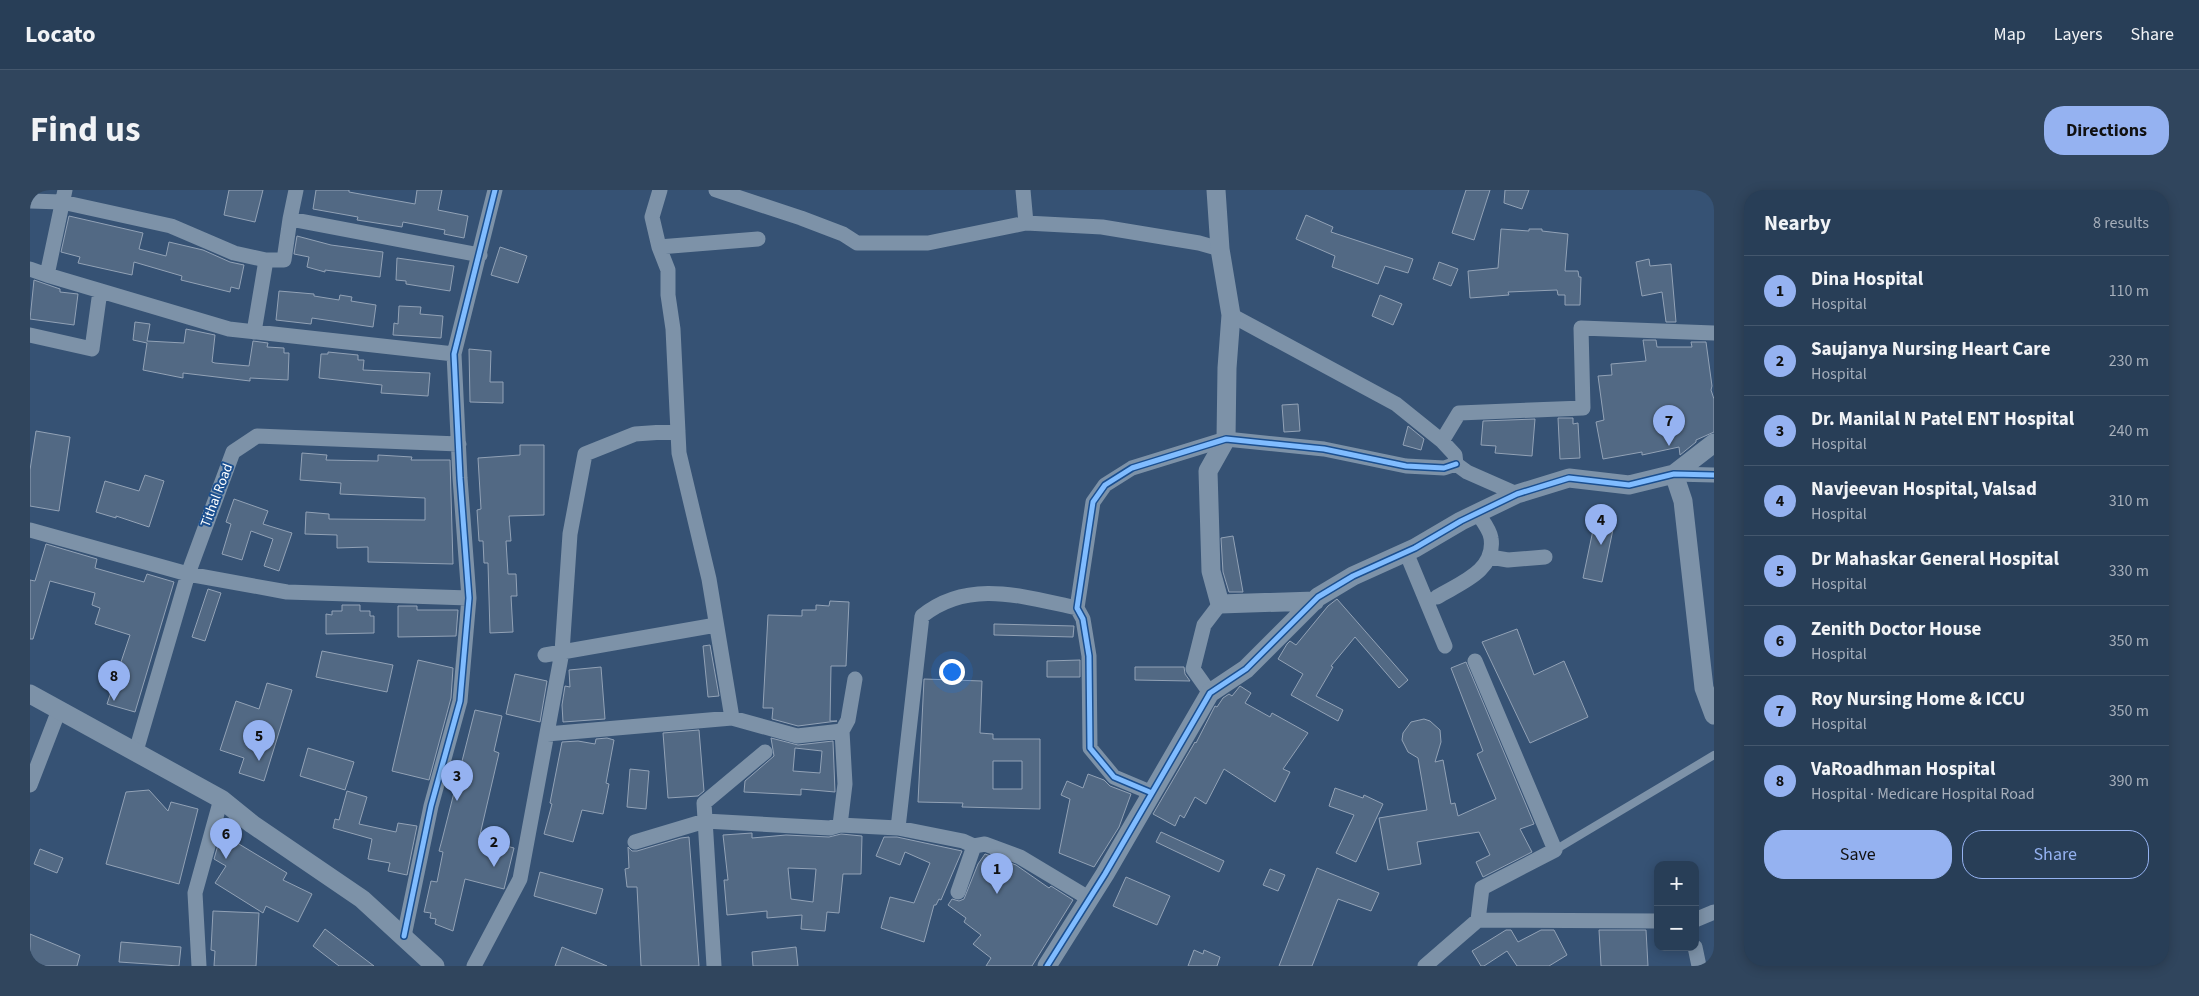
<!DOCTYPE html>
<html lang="en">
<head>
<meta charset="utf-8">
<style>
  :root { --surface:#283e57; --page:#30455d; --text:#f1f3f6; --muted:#a5aeba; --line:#44576d; --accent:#95b2f1 }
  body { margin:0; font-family:"Source Sans 3",sans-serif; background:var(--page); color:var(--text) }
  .controls { position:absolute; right:15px; bottom:15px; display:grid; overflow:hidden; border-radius:10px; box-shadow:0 2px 12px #0003 }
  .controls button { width:45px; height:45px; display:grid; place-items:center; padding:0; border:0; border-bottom:1px solid var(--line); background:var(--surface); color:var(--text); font:25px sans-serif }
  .you { position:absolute; left:921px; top:481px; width:18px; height:18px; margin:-12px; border:4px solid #fff; border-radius:50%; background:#1a73e8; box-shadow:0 0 0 8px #1a73e833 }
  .badge { display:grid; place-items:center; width:32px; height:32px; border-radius:50%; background:var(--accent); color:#111; font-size:16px; font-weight:700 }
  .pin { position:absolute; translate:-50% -41px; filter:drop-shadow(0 1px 2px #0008) }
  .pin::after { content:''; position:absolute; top:26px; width:18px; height:15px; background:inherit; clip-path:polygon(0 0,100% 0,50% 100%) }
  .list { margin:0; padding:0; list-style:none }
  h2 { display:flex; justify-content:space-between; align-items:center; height:65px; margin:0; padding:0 20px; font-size:21px }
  h2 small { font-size:16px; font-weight:400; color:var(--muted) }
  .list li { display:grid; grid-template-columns:32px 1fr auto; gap:15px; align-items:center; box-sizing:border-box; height:70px; padding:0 20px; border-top:1px solid var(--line) }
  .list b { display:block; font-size:19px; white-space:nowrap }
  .list p { margin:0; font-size:16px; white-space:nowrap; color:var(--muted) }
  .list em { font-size:16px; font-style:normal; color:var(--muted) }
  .actions { display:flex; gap:10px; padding:15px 20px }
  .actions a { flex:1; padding:11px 0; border:1px solid var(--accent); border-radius:20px; text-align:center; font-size:18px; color:var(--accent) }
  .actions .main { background:var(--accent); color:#111 }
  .map { position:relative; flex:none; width:1684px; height:776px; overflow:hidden; border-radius:20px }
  header { display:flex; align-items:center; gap:30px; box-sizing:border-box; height:70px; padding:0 25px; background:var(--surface); border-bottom:1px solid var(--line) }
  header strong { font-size:24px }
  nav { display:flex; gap:28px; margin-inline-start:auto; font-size:18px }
  .intro { display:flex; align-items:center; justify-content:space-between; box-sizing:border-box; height:120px; padding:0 30px }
  h1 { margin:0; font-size:35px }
  .button { padding:12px 22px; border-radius:20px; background:var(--accent); color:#111; font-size:18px; font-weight:700 }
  main { display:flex; gap:30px; padding:0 30px }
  aside { flex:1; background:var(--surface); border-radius:20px; box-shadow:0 2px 12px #0003 }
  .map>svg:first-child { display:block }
  .building { fill:#526984; stroke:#92a2b6; fill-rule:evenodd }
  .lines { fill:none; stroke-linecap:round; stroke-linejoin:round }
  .service { stroke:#7d92a8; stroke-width:8 }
  .minor { stroke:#7d92a8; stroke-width:15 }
  .tertiary { stroke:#7d92a8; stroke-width:19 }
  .cycleway-casing { stroke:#1b4f8f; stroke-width:8 }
  .cycleway { stroke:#80bcff; stroke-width:5 }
  .labels { text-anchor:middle; stroke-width:4; stroke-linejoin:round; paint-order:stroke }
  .street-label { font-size:14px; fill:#fff; stroke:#1b4f8f }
</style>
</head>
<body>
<header>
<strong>Locato</strong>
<nav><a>Map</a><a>Layers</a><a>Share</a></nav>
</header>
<div class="intro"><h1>Find us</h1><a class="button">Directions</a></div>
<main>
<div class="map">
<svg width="1684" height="776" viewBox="0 0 1684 776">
  <rect width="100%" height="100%" fill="#365274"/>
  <path class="building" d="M199 0H233L225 32 194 25Z
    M286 0H319V2L385 14 387 0H412L408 20 438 26 434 48 414 44 415 40 373 32 372 37 327 30 328 27 283 19Z
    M1436 0H1460L1444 50 1422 43Z
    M1475 0H1499L1492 19 1474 13Z
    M1276 25 1303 37 1301 42 1383 69 1378 83 1355 76 1348 94 1302 77 1305 66 1266 49Z
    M39 26 113 43 109 59 136 66 139 52 173 60 200 72 214 75 209 99 201 97 200 102 151 90 152 86 104 72 102 85 48 73 50 67 31 62Z
    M1471 39 1499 41V39H1512V41L1538 44 1535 81H1548L1549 87H1551L1550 115H1535V105H1528L1527 100 1478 102 1479 105 1440 108 1438 81 1468 78Z
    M267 46 301 55 353 62 350 87 295 80V82L277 77 279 67 264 64Z
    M470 57 497 66 488 93 461 85Z
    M367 68 424 76 420 101 376 94V91L366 90Z
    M1619 69 1620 76 1641 74 1646 132H1636L1632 102 1612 106 1606 72Z
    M1409 72 1428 79 1421 96 1403 89Z
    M4 90 30 99V102L48 104 44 135 0 129Z
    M249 101 284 104V106L309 110 310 105 322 107 321 111 346 115 343 137 282 128 281 134 246 130Z
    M1350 105 1372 114 1363 135 1342 126Z
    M369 116 391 117 390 124 413 126 411 148 363 145 364 133 368 134Z
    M105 132 120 134 117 151 154 153 156 139 185 145 182 172 185 173 219 176 223 151 238 153 237 157 254 158V163H259L258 190 220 188V191L153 183V188L113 180 117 153 103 150Z
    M1613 150H1626L1627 157H1662L1661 152H1676L1682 196 1681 200 1684 209V242L1666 250V252L1650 265 1649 257 1612 265V262L1573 269 1566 232 1574 230 1568 186 1582 185 1581 174 1616 171Z
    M439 159 461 161 460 192H473V213L440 212Z
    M298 162 328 165V170H334L333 180 400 183 398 206 351 203 352 195 289 188 291 164H298Z
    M1268 214 1270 241 1254 242 1252 215Z
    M1528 228H1543V234L1548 233 1550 268 1530 269Z
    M1505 229 1502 266 1465 263 1466 256 1451 255 1453 231Z
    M1378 236 1394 249 1391 260 1373 255Z
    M6 241 40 247 29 321 0 316V280Z
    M490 255H514V325L479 326 481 351H476L478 384H486L487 406H481L483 442 460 443 458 373H454L453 351H449L447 320 451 319 448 268 490 265Z
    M272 263 297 265 296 270 348 271V265L382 267 381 270H420L423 374 338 372V357L307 358V345L275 344 276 322 299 324V329L395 330V308L310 304 311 293 270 290Z
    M115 285 134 291 119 337 86 326V328L66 322 75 291 109 301Z
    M204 309 238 321 233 334 262 343 249 381 234 376 243 349 221 341 212 370 192 364 201 334 196 332Z
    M1567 321 1586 325 1572 392 1553 388Z
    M1203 346 1213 402H1199L1193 382 1191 348Z
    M16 354 67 369 65 378 114 392 117 384 144 392 105 522 77 514 100 445 65 434 70 418 62 415 65 403 20 391 3 449H0V390L5 391Z
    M178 399 191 403 175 451 162 447Z
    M1307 409 1378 490 1369 498 1325 447 1301 476 1303 477 1286 506 1313 520 1308 531 1261 505 1273 484 1248 469 1257 454 1260 451 1266 455 1298 416Z
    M800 411 819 412 816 476H801L800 531H807L768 536 742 529 743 518H733L738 425 772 426V420H786V415L799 416Z
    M312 415H330V421H340V426H344V443L296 444V424L302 425V421H312Z
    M368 416H387V420H428L426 446 368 447Z
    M964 434 1044 436 1043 447 964 445Z
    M1487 439 1504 485 1534 471 1558 527 1500 553 1452 452Z
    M680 455 689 506 678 507 673 456Z
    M292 461 363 475 357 502 286 487Z
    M388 470 423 478 421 508 399 590 362 581Z
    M1050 470V487H1017V471Z
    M1436 472 1504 634 1490 639 1502 662 1453 687 1446 672 1460 665 1449 642 1387 652 1391 674 1358 680 1349 628 1397 620 1388 568 1378 562 1372 550 1373 543 1381 532 1394 529 1400 531 1410 540 1411 552 1405 572 1413 570 1421 614 1425 613 1428 626 1466 609 1447 564 1453 561 1421 478Z
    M571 477 575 529 533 532 532 515 535 496 540 497 539 480Z
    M1105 477H1154L1155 484 1160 491 1105 490Z
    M485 484 517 491 510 532 476 524Z
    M894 489 952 491 950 543 963 544V549H1010V619L932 617 933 613 888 612ZM963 571H992V599H963Z
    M237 493 262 500 234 591 209 583 214 568 190 560 206 511 229 519Z
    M1210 496 1221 503 1215 513 1240 527 1242 523 1278 543 1253 579 1260 582 1245 612 1194 579 1176 614 1165 607 1154 628 1150 625 1145 636 1123 624 1165 552 1166 553 1185 516 1187 517 1193 508 1199 504 1202 506Z
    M445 520 472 526 464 561 469 563 449 649 484 658 474 699 435 689 423 741 405 734 406 729 400 728 401 723 394 722 401 691 407 692 413 662 409 661 412 650Z
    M669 540 674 601 668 606 638 608 633 543Z
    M577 548 584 550 576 593 579 594 573 624 552 620 543 652 514 644 522 614 520 613 532 552 548 551 565 554 566 549Z
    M741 548 768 555 803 551 805 602 771 599V605L714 602 715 591 744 566ZM765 558 792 561 790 583 763 581Z
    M278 558 324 572 315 600 270 586Z
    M600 579 619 581 616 619 597 617Z
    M1058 584 1074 590 1080 596 1101 604 1089 637 1064 677 1029 663 1040 609 1031 605 1037 591 1053 598Z
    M1305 598 1333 608 1334 605 1353 614 1326 672 1306 663 1324 625 1299 616Z
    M119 600 138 621 141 612 168 619 149 694 76 674 96 602Z
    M317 601 337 607 329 634 366 642 368 633 387 636 377 685 358 681 360 673 338 669 342 649 303 638 305 629 309 630Z
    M1131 642 1194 671 1189 682 1126 652Z
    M722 643V648L756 645 799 647 811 644 832 646 831 684H813L809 723 797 722 795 741 771 739 772 725 737 728V721L697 725 694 690H698L693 645ZM758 678 786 679 783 712 761 709Z
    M194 645 257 683 253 690 282 704 268 732 236 716 233 723 185 693 196 676 184 669 188 655Z
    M659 647 669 776H611L607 697H597L595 679 599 678 598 657 602 661H607L651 648Z
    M854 647H867L932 661 911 710 909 709 906 715H904L894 752 851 738 860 707 884 713 900 673 875 662 870 675 846 666Z
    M10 659 33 668 27 683 4 674Z
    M955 664 986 675 1019 698 1021 696 1043 710 1002 776H956L961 768 943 754 951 745 934 732 936 728 918 715 922 709 929 711 934 709 948 674Z
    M1287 678 1349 703 1341 721 1308 709 1282 776H1249Z
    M1240 679 1255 685 1248 701 1233 695Z
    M510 682 573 699 566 724 504 706Z
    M1096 687 1140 706 1127 735 1083 716Z
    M183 721 229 723 226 776H184L185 761 181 760Z
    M295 739 344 776H309L283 756Z
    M1476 740H1481L1488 752 1511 740H1524L1537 765 1519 776H1487L1477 761 1454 776H1451L1442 761Z
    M1569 740H1616L1618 776H1571Z
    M0 744 50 765 47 776H0Z
    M91 752 151 757 149 776 89 772Z
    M532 757 577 776H525Z
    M766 757 768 776H723L722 762Z
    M1164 760 1173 764 1174 760 1190 767 1187 776H1158Z"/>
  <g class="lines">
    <path class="service" d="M1525 660 1684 565"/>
    <path class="minor" d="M266 0 260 29 450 65
      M630 0 622 27 629 57 638 80V105L643 139 649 263 679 389 702 528
      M686 0 771 28 813 44 827 53H898L996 33 1072 37 1169 53 1190 59
      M993 0 996 33
      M0 11 32 12 141 36 204 63 236 70H254L260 29
      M629 57 728 49
      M0 79 17 85 35 0
      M17 85 199 139 424 164
      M1201 125 1366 214 1412 251 1425 265 1426 274 1437 282 1487 304
      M224 142 236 70
      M0 145 62 159 70 101
      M1412 251 1429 223 1553 218 1551 138 1684 143
      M1644 284 1684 285
      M0 340 158 384 203 262 227 246 429 254
      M1376 362 1415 456
      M1460 367 1478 370 1515 367
      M1407 407C1430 393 1466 381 1461 348 1460 340 1452 330 1448 324
      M515 465 686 435
      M1180 503 1163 479 1174 435 1190 414
      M517 544 702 528 767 546 812 541
      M106 561 158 384 257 402 439 408
      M0 595 29 520
      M1122 603 1084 587 1060 558 1059 466 1053 429 1047 418 1063 312 1075 295 1102 278 1196 249 1294 259 1376 276 1414 278 1426 274
      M810 635 815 594 812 541 818 530 825 489
      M868 638 892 426C939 388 994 407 1047 418
      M605 652 675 631 800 638 810 635 868 638 933 651 944 656 955 654 990 667 1060 709
      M928 702 944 656
      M1448 730 1628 731
      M1665 730 1684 722
      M374 746 401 616 430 511 439 408 430 288 424 164 465 0
      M1665 757 1669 776
      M169 776 165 703 191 609
      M444 776 490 689 532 462 540 344 555 264 605 244 648 241
      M684 776 674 613 735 562
      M1395 776 1448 730 1452 698 1525 660 1445 471"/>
    <path class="tertiary" d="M1186 0 1190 59 1201 125 1197 178 1196 249 1178 281 1181 381 1190 414 1285 411
      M1644 284 1653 311 1674 498 1684 525
      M0 504 191 609 222 634 332 709 405 776
      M1017 776 1075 684 1180 503 1216 479 1288 407 1323 386 1385 358 1431 331 1487 304 1539 288 1599 295 1644 284 1684 253"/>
    <g class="cycleway-casing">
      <path id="cycleway" d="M1122 603 1084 587 1060 558 1059 466 1053 429 1047 418 1063 312 1075 295 1102 278 1196 249 1294 259 1376 276 1414 278 1426 274
        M374 746 401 616 430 511 439 408 430 288 424 164 465 0
        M1017 776 1075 684 1180 503 1216 479 1288 407 1323 386 1385 358 1431 331 1487 304 1539 288 1599 295 1644 284 1684 285"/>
    </g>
    <use href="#cycleway" class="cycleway"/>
  </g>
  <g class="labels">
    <g class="street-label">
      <text transform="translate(186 305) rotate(-69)" y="5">Tithal Road</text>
    </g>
  </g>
</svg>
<div class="controls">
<button>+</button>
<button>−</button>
</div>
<div class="you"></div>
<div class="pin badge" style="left:967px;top:704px">1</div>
<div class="pin badge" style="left:464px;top:677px">2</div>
<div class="pin badge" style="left:427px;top:611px">3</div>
<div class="pin badge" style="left:1571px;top:355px">4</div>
<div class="pin badge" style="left:229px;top:571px">5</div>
<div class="pin badge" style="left:196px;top:669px">6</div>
<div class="pin badge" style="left:1639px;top:256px">7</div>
<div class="pin badge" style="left:84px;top:511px">8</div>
</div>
<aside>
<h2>Nearby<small>8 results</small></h2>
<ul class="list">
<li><span class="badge">1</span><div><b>Dina Hospital</b><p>Hospital</p></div><em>110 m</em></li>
<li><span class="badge">2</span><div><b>Saujanya Nursing Heart Care</b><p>Hospital</p></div><em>230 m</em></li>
<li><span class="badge">3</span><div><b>Dr. Manilal N Patel ENT Hospital</b><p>Hospital</p></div><em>240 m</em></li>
<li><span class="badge">4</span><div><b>Navjeevan Hospital, Valsad</b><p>Hospital</p></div><em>310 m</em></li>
<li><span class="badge">5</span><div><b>Dr Mahaskar General Hospital</b><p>Hospital</p></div><em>330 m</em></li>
<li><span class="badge">6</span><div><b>Zenith Doctor House</b><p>Hospital</p></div><em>350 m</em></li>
<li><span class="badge">7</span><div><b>Roy Nursing Home &amp; ICCU</b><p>Hospital</p></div><em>350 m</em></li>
<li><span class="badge">8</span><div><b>VaRoadhman Hospital</b><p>Hospital · Medicare Hospital Road</p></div><em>390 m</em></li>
</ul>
<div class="actions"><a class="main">Save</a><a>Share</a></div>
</aside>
</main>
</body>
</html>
